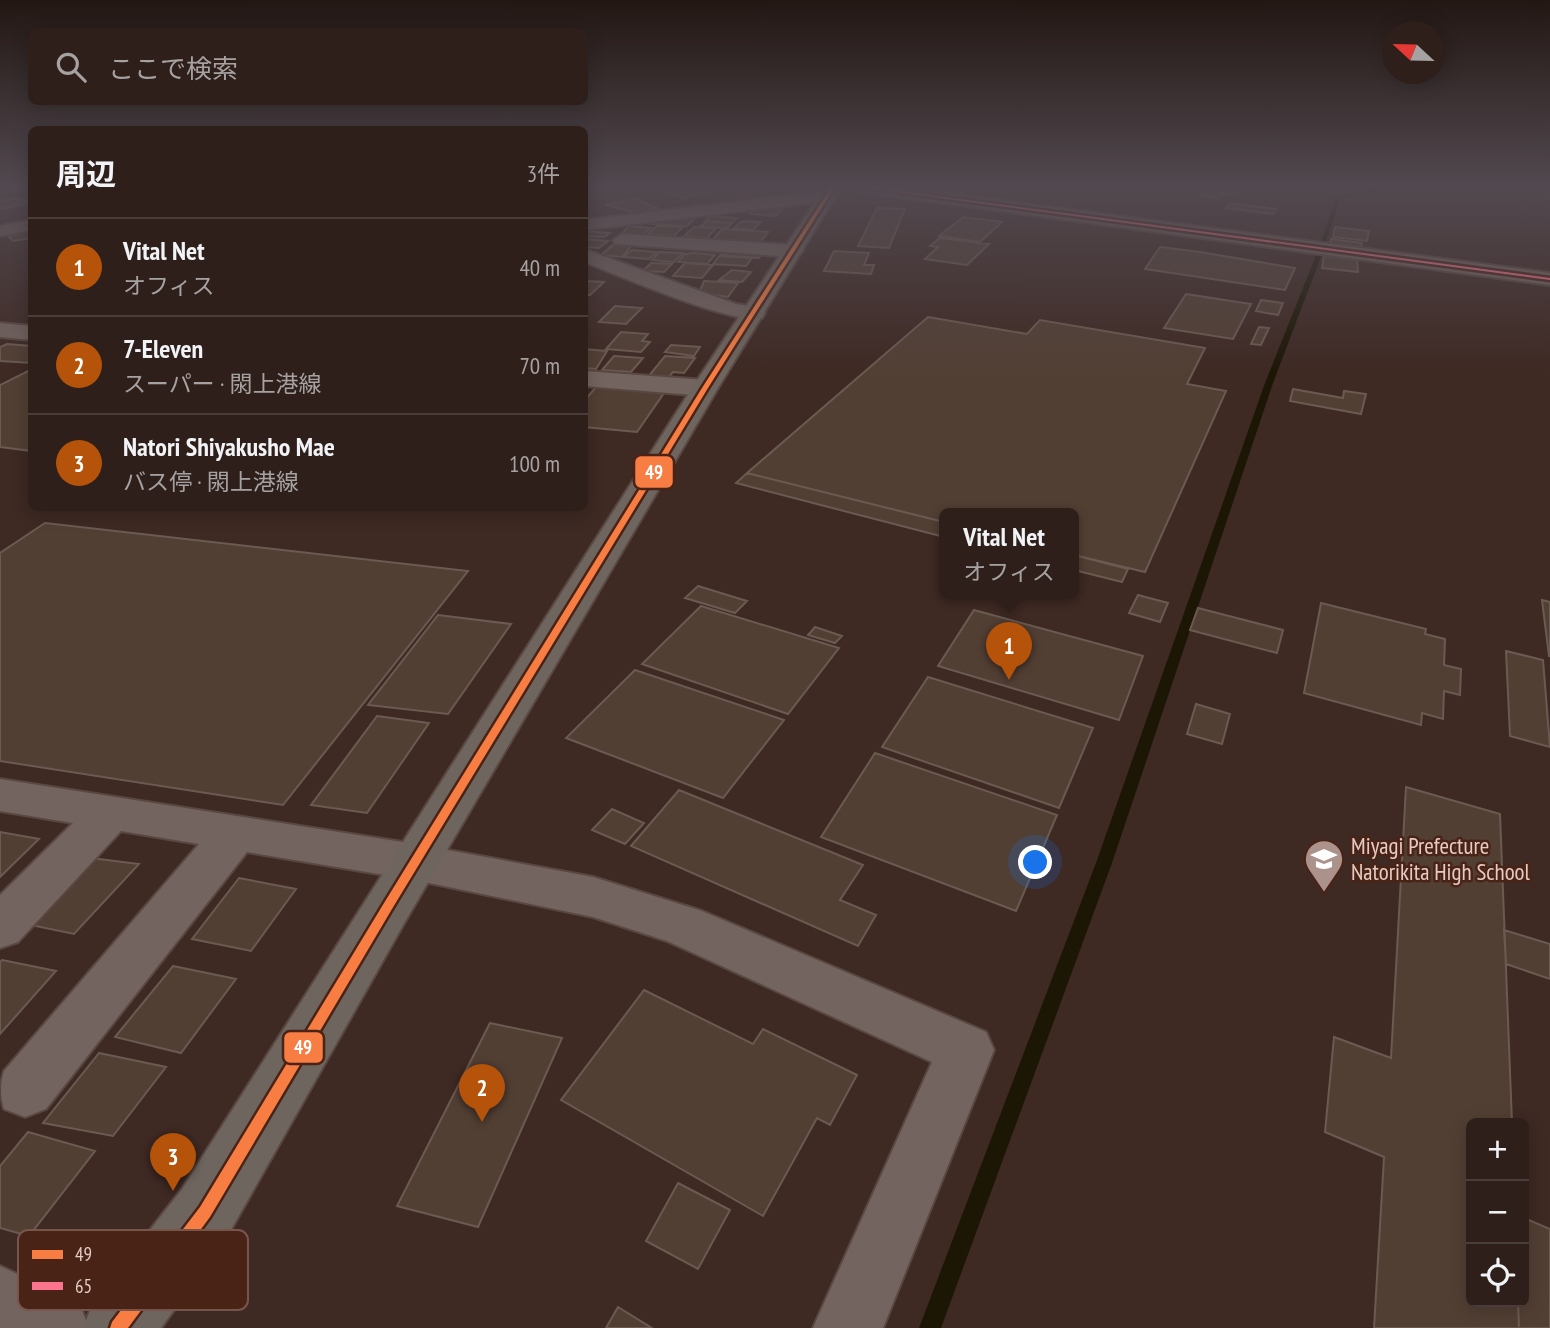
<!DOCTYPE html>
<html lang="ja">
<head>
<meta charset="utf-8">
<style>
  :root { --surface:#2e1f1a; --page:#362723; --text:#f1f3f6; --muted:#a7a2a2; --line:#493d39; --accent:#b45309 }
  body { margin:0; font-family:"PT Sans Narrow","Noto Sans JP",sans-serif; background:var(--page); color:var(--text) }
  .controls { position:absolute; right:21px; bottom:21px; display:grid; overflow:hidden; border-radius:10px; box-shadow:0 4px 18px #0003 }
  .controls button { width:63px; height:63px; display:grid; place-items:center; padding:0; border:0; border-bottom:2px solid var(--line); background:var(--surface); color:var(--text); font:35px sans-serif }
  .compass { position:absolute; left:1382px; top:21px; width:63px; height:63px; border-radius:50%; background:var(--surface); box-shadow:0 4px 18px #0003; rotate:292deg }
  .you { position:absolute; left:1036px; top:863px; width:24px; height:24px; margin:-18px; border:5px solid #fff; border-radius:50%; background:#1a73e8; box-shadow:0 0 0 10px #1a73e833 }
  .badge { display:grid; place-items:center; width:46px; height:46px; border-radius:50%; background:var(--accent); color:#fff; font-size:23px; font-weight:700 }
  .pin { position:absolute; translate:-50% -58px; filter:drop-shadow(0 2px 4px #0008) }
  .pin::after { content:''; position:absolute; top:37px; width:24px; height:21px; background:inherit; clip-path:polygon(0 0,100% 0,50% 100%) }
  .popup { position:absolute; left:939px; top:508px; width:140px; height:91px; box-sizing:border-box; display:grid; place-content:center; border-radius:10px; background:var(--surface); filter:drop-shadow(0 2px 5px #0005); font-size:23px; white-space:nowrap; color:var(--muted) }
  .popup b { font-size:26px; color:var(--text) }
  .popup::after { content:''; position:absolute; left:50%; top:100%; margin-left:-14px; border:14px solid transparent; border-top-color:var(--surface) }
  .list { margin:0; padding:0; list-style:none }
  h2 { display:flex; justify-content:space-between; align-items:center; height:91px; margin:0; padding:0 28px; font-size:30px }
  h2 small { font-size:23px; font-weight:400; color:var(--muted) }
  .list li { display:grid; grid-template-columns:46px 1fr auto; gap:21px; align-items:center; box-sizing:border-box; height:98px; padding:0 28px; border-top:2px solid var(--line) }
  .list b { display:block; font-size:26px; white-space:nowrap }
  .list p { margin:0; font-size:23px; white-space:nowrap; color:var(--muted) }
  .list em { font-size:23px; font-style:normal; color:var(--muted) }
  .icon { flex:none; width:38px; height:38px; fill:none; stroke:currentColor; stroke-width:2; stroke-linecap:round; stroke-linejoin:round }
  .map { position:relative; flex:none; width:1550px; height:1328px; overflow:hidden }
  .search { position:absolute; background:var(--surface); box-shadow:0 4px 18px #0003; left:28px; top:28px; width:560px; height:77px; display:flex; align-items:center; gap:18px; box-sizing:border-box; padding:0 24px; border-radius:10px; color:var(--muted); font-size:26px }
  .panel { position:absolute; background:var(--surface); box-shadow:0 4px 18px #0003; left:28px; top:126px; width:560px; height:385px; border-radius:10px }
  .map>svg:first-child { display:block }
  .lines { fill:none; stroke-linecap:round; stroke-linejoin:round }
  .stream { fill:#1c1705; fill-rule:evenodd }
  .building { fill:#523f34; stroke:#6b5a52; stroke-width:2 }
  .minor-casing { stroke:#594742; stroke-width:4 }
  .major-casing { stroke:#594742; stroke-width:4 }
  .minor { fill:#74645f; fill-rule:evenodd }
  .major { fill:#6e655e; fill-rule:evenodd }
  .bus-1-casing { stroke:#4a2317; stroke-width:5 }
  .bus-2-casing { stroke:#4a2317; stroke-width:5 }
  .bus-1 { fill:#f77d43; fill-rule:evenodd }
  .bus-2 { fill:#fc738d; fill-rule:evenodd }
  .labels { text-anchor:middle; stroke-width:5; stroke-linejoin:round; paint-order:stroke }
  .near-poi-label { font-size:23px; fill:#e5cbc3; stroke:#4a2317; text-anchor:start }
  .key { fill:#4a2317; stroke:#78554b; stroke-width:2 }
  .key-label { font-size:19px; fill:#e5cbc3 }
  .line-badge { stroke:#4a2317; stroke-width:2.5 }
  .badge-label { font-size:19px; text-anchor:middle; font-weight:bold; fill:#fff }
</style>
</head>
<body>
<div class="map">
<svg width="1550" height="1328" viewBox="0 0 1550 1328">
  <rect width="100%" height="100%" fill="#3e2923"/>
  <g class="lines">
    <path class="stream" d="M1382 187H1393L1340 199 1325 245 1320 246 1336 197Z
      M1317 253 1322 254 1273 383 1112 863 941 1328H919L1096 863 1265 383Z"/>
  </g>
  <path class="building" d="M656 187H693L709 194 682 198Z
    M1162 187H1237L1233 195 1222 194 1219 198 1201 196 1204 192Z
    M18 198 31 203 0 209V201Z
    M634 199 659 209 639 213 605 205Z
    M1229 203 1276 209 1273 214 1226 208Z
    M757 207 783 208 776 216 750 214Z
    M877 208 905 209 889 248 858 246Z
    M698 216 687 226 651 224 657 218Z
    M710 216 737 218 732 223 705 221Z
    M963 217 1002 222 980 242 939 236Z
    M742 221 761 222 753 230 734 228Z
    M705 222 732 223 728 228 700 227Z
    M628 226 651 228 639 238 620 237Z
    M657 226 683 227 674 236 648 234Z
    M694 227 716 228 707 238 684 236Z
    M1335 227 1369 231 1367 241 1333 237Z
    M722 229 768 232 757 246 710 243Z
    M32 231V238L13 241 8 236Z
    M584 231 610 233 604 237 584 236Z
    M940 238 989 244 967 265 925 259 938 247 930 246Z
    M584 239 608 241 599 248 584 247Z
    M1331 239 1362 243 1361 247 1330 244Z
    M614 244 632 245 622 257 601 255Z
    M1160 247 1200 252 1295 268 1285 290 1145 269Z
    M726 249 764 251 759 258 720 255Z
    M632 250 657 252 649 259 623 257Z
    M834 251 869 253 864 265H874L871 274 824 271Z
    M660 252 683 253 674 262 652 260Z
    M693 253 715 255 707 264 678 262 685 254Z
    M719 256 752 258 746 266 713 264Z
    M1324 256 1357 260 1358 272 1322 268Z
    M651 263 672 264 664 272 643 271Z
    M685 263 713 265 702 278 673 276Z
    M732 270 751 272 742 282 719 280Z
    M584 281 604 282 590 295H584Z
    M704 281 738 283 728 297 699 293Z
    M1186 294 1251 304 1233 339 1164 328Z
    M1261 300 1283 303 1278 315 1256 311Z
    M615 306 642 308 626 324 599 322Z
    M928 317 1027 334 1040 320 1205 348 1187 384 1226 391 1145 572 1074 555V514H944V522L747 473Z
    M1259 327 1269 328 1261 345 1251 344Z
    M621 332 648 334 642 341 650 342 641 352 606 349Z
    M7 344 32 346V363L0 361V347Z
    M671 345 700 347 694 356 665 352Z
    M584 349 607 351 596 369 584 368Z
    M614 356 643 358 631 372 602 370Z
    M665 356 695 358 684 373 673 372 667 379 647 378Z
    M32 369V451L0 447V385Z
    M596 387 664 393 637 432 584 427V401Z
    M1293 389 1343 398 1344 391 1366 394 1361 414 1290 401Z
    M747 473 944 522V537L736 483Z
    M45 523 468 571 283 805 0 761V553Z
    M1074 555 1128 569 1122 582 1074 570Z
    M698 586 747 601 735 613 685 598Z
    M1138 595 1168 603 1160 622 1129 613Z
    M1542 600 1550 602V656H1549Z
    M1321 603 1426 629 1425 634 1445 639 1444 665 1461 669 1460 695 1444 691 1443 719 1422 713 1421 725 1304 693Z
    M701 606 839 648 788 714 642 664Z
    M1198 608 1283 630 1277 653 1190 630Z
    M974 610 1143 656 1119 720 938 666Z
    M438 615 511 624 448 714 368 705Z
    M815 627 842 636 835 643 808 635Z
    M1506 651 1543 660 1550 747 1510 736Z
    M635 670 784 720 723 798 566 738Z
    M928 677 1093 728 1059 808 882 747Z
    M1196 704 1230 714 1222 744 1187 734Z
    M377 716 429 723 367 813 311 805Z
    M875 753 1057 815 1016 911 821 837Z
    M1406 787 1500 814 1512 1123H1471V1302H1518L1519 1328H1374L1384 1157 1325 1132 1334 1037 1391 1058Z
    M679 790 863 865 840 900 876 915 858 946 631 846Z
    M612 809 644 823 625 844 592 830Z
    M0 832 39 839 0 877Z
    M91 858 139 864 74 934 21 923Z
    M239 878 296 889 251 951 192 939Z
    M1504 930 1550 944V979L1506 964Z
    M2 960 56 971 0 1034V962Z
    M173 966 236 979 181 1053 115 1037Z
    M644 990 753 1044 763 1029 857 1075 830 1125 817 1118 763 1216 561 1100Z
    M490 1023 562 1038 478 1227 397 1206Z
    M99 1053 166 1067 113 1136 43 1123Z
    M28 1132 95 1151 29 1236 0 1228V1166Z
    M678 1183 730 1210 698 1269 646 1241Z
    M1524 1218 1550 1229V1328H1519L1518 1302H1524Z
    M618 1307 652 1328H606Z"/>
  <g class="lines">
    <g class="minor-casing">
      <path id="minor" d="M852 187H898L1550 273V285L860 192Z
        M811 193 827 194 835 199 827 204 811 203 584 230V220Z
        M32 220V230L0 236V226Z
        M622 234 794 245 803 251 794 257 615 244 613 240Z
        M584 249 736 304 762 308 765 313 762 318C731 325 619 275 584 262Z
        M0 323 32 326V340L0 337Z
        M584 371 705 380 714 383 718 388 714 393 705 396 584 386Z
        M0 779 415 844 593 877 702 911 986 1032 994 1050 883 1328H813L932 1062 667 941 593 917 415 880 247 852 46 1109 25 1117 4 1109C0 1096 0 1084 4 1071L199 844 121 831 18 942 0 948V895L73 823 0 811Z
        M0 1266 79 1303 89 1328H0Z"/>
    </g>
    <g class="major-casing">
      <path id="major" d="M825 187H841L718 388 406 920 228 1235 161 1328H83L93 1303 182 1189 692 388Z"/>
    </g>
    <use href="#minor" class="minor"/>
    <use href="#major" class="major"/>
    <g class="bus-1-casing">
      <path id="bus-1" d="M831 187H835L708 388 392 909 210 1217 128 1328H110L112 1322 200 1207 384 903 702 388Z"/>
    </g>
    <g class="bus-2-casing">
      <path id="bus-2" d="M858 187H870L1550 278V280Z"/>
    </g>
    <use href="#bus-1" class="bus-1"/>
    <use href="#bus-2" class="bus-2"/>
  </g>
  <linearGradient id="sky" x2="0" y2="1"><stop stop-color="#221713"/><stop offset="0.5" stop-color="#524950"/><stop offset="1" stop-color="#524950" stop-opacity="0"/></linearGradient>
  <rect width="1550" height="373" fill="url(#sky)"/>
  <defs>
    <g id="school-pin" transform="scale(2.0125)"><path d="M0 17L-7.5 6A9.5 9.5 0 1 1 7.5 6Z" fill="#ab928b" stroke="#4a2317"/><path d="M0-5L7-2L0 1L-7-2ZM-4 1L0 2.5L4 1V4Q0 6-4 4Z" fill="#fff"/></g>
  </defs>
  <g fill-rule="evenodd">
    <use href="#school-pin" x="1324" y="859"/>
  </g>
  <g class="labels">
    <g class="near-poi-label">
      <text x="1351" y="854">Miyagi Prefecture<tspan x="1351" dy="26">Natorikita High School</tspan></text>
    </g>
  </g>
  <rect x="18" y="1230" width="230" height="80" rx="10" class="key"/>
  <rect x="32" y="1250" width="31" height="9" fill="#f77d43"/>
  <rect x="32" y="1282" width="31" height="8" fill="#fc738d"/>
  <g class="key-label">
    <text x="75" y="1261">49</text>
    <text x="75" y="1293">65</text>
  </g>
  <g class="line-badge">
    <rect x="634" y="455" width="40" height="34" rx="7" fill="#f77d43"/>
    <rect x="283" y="1031" width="41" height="33" rx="7" fill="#f77d43"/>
  </g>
  <g class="badge-label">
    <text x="654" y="479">49</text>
    <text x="303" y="1054">49</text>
  </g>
</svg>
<div class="controls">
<button>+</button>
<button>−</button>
<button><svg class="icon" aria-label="locate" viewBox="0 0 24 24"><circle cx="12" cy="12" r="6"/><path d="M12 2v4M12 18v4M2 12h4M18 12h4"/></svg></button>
</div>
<svg class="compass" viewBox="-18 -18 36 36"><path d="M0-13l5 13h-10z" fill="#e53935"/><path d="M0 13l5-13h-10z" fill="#a7a2a2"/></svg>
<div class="you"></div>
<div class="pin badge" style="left:1009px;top:680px">1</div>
<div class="popup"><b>Vital Net</b>オフィス</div>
<div class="pin badge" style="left:482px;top:1122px">2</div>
<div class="pin badge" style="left:173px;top:1191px">3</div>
<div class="search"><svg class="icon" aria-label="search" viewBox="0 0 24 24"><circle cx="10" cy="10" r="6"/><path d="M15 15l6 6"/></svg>ここで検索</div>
<section class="panel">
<h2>周辺<small>3件</small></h2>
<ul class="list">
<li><span class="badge">1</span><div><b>Vital Net</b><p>オフィス</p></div><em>40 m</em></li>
<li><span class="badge">2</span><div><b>7-Eleven</b><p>スーパー · 閖上港線</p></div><em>70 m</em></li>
<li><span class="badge">3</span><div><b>Natori Shiyakusho Mae</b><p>バス停 · 閖上港線</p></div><em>100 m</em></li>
</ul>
</section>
</div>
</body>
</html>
